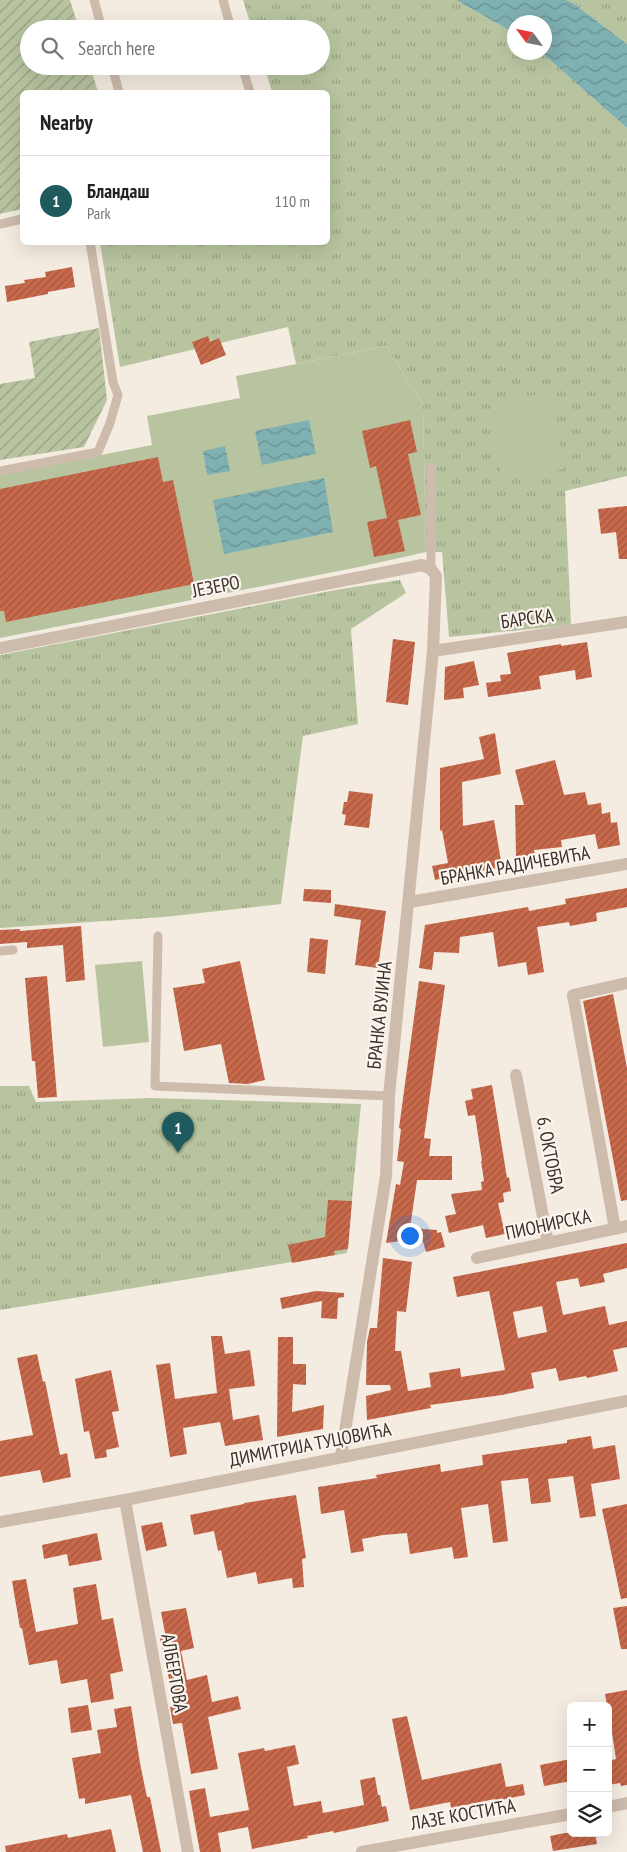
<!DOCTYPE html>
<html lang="en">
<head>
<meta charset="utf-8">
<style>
  :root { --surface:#fff; --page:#f2f2f2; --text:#222; --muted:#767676; --line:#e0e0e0; --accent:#1f5a5e }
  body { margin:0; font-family:"PT Sans Narrow",sans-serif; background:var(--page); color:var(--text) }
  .controls { position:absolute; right:15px; bottom:15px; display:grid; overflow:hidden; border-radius:8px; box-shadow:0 5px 20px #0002 }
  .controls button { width:45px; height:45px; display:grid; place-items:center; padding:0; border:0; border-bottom:1px solid var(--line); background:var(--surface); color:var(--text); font:25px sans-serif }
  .compass { position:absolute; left:507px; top:15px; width:45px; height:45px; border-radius:50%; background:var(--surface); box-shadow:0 5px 20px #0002; rotate:303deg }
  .you { position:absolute; left:409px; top:1235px; width:18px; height:18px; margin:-12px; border:4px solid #fff; border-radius:50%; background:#1a73e8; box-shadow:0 0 0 8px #1a73e833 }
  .badge { display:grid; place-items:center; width:32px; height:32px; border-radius:50%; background:var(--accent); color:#fff; font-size:16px; font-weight:700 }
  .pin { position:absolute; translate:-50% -41px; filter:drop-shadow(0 1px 2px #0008) }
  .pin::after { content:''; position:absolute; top:26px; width:18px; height:15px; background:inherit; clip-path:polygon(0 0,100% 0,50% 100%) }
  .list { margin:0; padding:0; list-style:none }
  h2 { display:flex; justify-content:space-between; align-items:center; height:65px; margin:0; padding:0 20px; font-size:21px }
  h2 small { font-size:16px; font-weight:400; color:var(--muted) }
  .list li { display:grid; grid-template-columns:32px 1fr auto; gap:15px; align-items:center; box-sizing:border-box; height:90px; padding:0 20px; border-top:1px solid var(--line) }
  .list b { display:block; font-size:19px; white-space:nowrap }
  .list p { margin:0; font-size:16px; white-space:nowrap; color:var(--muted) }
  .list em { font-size:16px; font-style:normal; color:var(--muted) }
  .icon { flex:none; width:28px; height:28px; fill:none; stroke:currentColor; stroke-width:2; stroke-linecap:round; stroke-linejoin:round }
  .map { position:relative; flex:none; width:627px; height:1852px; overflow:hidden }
  .search { position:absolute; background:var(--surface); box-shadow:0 5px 20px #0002; left:20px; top:20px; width:310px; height:55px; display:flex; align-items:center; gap:12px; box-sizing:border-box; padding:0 18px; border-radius:28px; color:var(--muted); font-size:19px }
  .panel { position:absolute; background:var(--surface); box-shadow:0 5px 20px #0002; left:20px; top:90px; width:310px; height:155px; border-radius:8px }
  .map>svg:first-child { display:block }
  .grass { fill:url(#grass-tufts) }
  .garden { fill:url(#garden-furrows) }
  .pitch { fill:#b8c4a0 }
  .water { fill:url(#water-waves) }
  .building { fill:url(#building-hatch); fill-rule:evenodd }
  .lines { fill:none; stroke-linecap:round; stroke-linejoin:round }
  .service { stroke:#cdbbac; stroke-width:9 }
  .minor { stroke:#cdbbac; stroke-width:12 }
  .labels { text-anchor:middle; stroke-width:4.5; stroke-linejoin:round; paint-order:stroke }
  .street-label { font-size:19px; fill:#3b302b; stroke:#fbf5ee }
</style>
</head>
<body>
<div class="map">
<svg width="627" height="1852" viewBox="0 0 627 1852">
  <defs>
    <pattern id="grass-tufts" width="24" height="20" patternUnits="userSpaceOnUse" patternTransform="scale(1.25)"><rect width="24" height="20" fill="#b8c4a0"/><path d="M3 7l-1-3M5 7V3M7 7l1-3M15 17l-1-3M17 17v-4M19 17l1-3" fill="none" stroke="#97a083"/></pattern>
    <pattern id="garden-furrows" width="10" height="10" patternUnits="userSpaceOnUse" patternTransform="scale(1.25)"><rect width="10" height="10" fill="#b8c4a0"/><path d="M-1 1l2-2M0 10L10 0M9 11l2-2" fill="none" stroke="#97a083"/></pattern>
    <pattern id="water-waves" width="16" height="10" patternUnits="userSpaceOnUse" patternTransform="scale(1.25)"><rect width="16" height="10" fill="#7fb0b2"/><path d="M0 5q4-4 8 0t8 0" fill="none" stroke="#699091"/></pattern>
    <pattern id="building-hatch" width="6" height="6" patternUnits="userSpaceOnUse" patternTransform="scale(1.25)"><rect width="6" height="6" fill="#c8694b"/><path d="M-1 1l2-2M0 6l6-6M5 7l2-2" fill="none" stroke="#a4573f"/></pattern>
  </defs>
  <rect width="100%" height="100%" fill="#f4ebe1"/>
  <path class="grass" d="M243 0H456L514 33V52L542 53 627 128V476L565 491 571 625 449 637 442 552H426L423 404 386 346 296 364 288 327 120 367 100 243 328 242V92H272L264 66H321V29H252Z
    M566 0H627V44L573 3Z
    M400 580 406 593 351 629 358 724 303 736 281 904 164 917 0 928V655L341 589Z
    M0 1086H29L36 1102 150 1098 361 1104 347 1253 0 1310Z"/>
  <path class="garden" d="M0 0H70L79 29H29V66H90L98 92H22V209L0 214Z
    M99 328 107 400 84 447 0 460V384L35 378 29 342Z"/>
  <path class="pitch" d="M386 346 423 404 426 552 359 567 0 638V475L152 445 147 416 240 398 236 376Z
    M551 392 563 469 502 478 490 402Z
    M142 961 149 1042 103 1047 95 965Z"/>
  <path class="water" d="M456 0H566L573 3 627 44V128L542 53 544 52V22H514V33Z
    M309 420 316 454 262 465 255 431Z
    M225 446 230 471 207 475 203 451Z
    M324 478 333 532 224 554 213 500Z"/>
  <path class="building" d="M72 267 75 287 48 292V294L7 302 5 286 25 283 24 280 46 277 45 272Z
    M208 336 210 342 219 338 226 355 201 365 192 342Z
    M410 420 417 452 408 454 421 515 398 520 405 551 374 557 367 522 387 518 376 466 370 468 362 431Z
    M158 457 163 482 173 480 194 584 6 622 4 611H0V489Z
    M627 506V559H619L616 532 601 534 598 509Z
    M393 639 415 642 408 705 386 702Z
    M587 642 592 677 576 680 575 670 539 676 541 689 488 697 486 683 501 681 500 675 511 674 507 653 561 644V646Z
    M474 661 479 685 463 688 464 698 444 700 445 667Z
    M495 733 501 774 462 782 463 826 494 820 502 867 435 880 432 866 448 863 442 830 440 831V768L484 759 479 737Z
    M555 760 564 795 585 792 588 805 601 803 602 814 610 812 611 823 617 822 620 845 598 849 595 834 561 840 562 847 534 850 535 856H516L515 805H524L515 770Z
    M349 791 373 794 369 828 344 825 346 815 342 814 344 802H347Z
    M627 888V907L596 913 597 921 570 926 569 922 537 927 544 972 528 975 526 962 498 967 493 932 460 937 459 953 434 952 432 970 419 968 425 925 528 907 529 911 566 904 565 899Z
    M304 889 331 890V903L303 901Z
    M335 904 386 911 378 968 355 965 361 920 334 916Z
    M81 926 85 980 66 982 63 945 27 948V942L0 944V930L20 929V931Z
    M310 938 328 940 325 974 307 972Z
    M240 961 265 1080 248 1084 229 1083 221 1044 184 1051 173 988 205 983 202 969Z
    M47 976 57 1097 38 1098 35 1061H32L25 978Z
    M419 981 445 985 424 1138 431 1139 429 1156H452V1180H417L410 1228 437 1230V1233L441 1232 445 1247 426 1252 422 1238 386 1243 396 1184 400 1185 404 1162 397 1161 401 1129 399 1128Z
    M613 994 627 1068V1200L621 1201 583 1001Z
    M492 1085 507 1178 509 1177 511 1191 503 1193 504 1202 498 1203 505 1234 486 1238 483 1225 449 1233 445 1216 456 1214 451 1194 482 1190 481 1182 484 1181 481 1161H482L475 1115 468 1116 465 1101 473 1099 471 1089Z
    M328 1200 352 1201 348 1249 334 1251 335 1255 292 1263 288 1245 325 1237Z
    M627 1243V1268L603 1274 605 1282 580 1287 578 1278 556 1282 563 1315 605 1306 609 1325 627 1321V1347L613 1350 618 1371 587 1378 586 1376 559 1381 556 1368 531 1373 534 1388 502 1395 430 1405 431 1408 367 1420 366 1396 391 1390 390 1385H366L367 1342 370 1328H377L383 1258 412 1262 406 1312 397 1311 395 1351H401L408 1391 431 1387 429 1373 460 1368 461 1377 505 1370 489 1291 457 1297 453 1277ZM542 1306 547 1332 518 1338 513 1312Z
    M316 1291 344 1293V1297L338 1298 337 1319 321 1318 322 1301 282 1309 280 1298Z
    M211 1336H222L225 1354 250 1350 255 1386 229 1389 233 1420 259 1415 263 1440 225 1446 220 1422 183 1428 187 1454 170 1457 156 1365 170 1363 175 1399 217 1393Z
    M278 1337H293V1364H306V1385L293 1384 292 1412 324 1405 323 1429 277 1437Z
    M37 1354 43 1382 45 1381 60 1455 67 1453 71 1477 43 1483 40 1470 0 1477V1441L33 1435 17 1358Z
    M111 1370 119 1411 112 1412 119 1447 106 1450 107 1457 95 1459 89 1431 84 1432 75 1379Z
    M591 1436 593 1449 615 1445 620 1479 591 1484 596 1516 580 1518 573 1476 548 1479 551 1502 531 1504 528 1478 501 1481 508 1541 493 1543 488 1504 461 1508 468 1557 454 1559 452 1547 410 1554 407 1533 383 1535 362 1539 364 1551 351 1553 344 1510 321 1514 318 1487 377 1478 376 1475 440 1464 441 1472 483 1465 482 1455 567 1443V1440Z
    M296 1495 306 1558 302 1559 304 1587 293 1588 292 1578 258 1584 256 1572 227 1578 221 1550 218 1551 214 1531 194 1535 190 1515 244 1504V1503Z
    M627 1504V1598L621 1599 602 1509Z
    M162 1522 167 1546 146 1551 141 1526Z
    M97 1533 102 1560 69 1566 67 1554 44 1559 42 1545Z
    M26 1579 36 1632 78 1624 73 1588 96 1584 102 1620 113 1618 123 1671 110 1674 114 1699 91 1703 87 1679 61 1684 57 1660 29 1665 22 1628H20L12 1581Z
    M627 1606V1649H621L613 1608Z
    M186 1608 194 1648 181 1651 187 1680 207 1675 212 1702 238 1696 241 1709 208 1717 218 1769 191 1774 182 1723 173 1724 170 1707 175 1706 159 1634 165 1633 161 1612Z
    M627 1690V1785L621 1786 620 1783 608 1785V1761L616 1759 608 1706H607L605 1694Z
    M88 1705 92 1730 71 1733 68 1708Z
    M131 1706 140 1763 147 1797H150L161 1852H143L131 1795 85 1804V1798L79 1799 72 1758 101 1753 97 1730 117 1727 114 1709Z
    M407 1716 422 1780 501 1763 506 1787 523 1784 525 1795 496 1801 495 1799 451 1808 450 1802 410 1810 392 1719Z
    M295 1745 299 1764 287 1767 294 1806 321 1801 323 1813 364 1805 360 1780 375 1777 378 1795H380L382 1807 386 1806 389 1821 334 1833 333 1831 307 1836 308 1838 252 1849 248 1827 218 1833 221 1852H200L189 1791 205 1788 210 1817 249 1810 238 1753 264 1748 265 1751Z
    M571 1759V1781L544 1786 540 1765Z
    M111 1829 116 1852H6L5 1846 67 1834 68 1838Z
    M565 1833H595L597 1844 553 1851 550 1836Z"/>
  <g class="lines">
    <path class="service" d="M94 0 102 29
      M223 0 231 29
      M112 66 119 92
      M242 66 250 92
      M0 224 22 219
      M0 471 98 452 110 423 118 395 113 382 90 242
      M431 569V467
      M158 936 155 1086 389 1096
      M0 951 13 950"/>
    <path class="minor" d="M0 648 422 565 431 569 436 576 433 651 389 1096 386 1176 341 1456
      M433 651 627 622
      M410 902 627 864
      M516 1075 548 1243
      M615 1229 573 995 627 983
      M477 1258 627 1226
      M125 1500 188 1852
      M0 1522 125 1500 627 1401
      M608 1807 627 1803
      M362 1852 571 1814"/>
  </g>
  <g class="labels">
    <g class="street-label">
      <text transform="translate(216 586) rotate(-11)" y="7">ЈЕЗЕРО</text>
      <text transform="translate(527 618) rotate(-8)" y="7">БАРСКА</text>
      <text transform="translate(515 865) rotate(-10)" y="7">БРАНКА РАДИЧЕВИЋА</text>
      <text transform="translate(379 1015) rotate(-84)" y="7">БРАНКА ВУЈИНА</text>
      <text transform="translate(551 1155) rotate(79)" y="7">6. ОКТОБРА</text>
      <text transform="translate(548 1224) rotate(-12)" y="7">ПИОНИРСКА</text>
      <text transform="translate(310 1444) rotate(-11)" y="7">ДИМИТРИЈА ТУЦОВИЋА</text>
      <text transform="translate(175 1673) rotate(80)" y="7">АЛБЕРТОВА</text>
      <text transform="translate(463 1814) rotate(-10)" y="7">ЛАЗЕ КОСТИЋА</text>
    </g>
  </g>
</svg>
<div class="controls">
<button>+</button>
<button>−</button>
<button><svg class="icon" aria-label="layers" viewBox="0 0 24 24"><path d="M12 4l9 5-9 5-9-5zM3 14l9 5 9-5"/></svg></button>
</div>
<svg class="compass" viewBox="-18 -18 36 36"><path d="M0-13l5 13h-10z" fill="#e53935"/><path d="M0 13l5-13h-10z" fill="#767676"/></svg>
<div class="you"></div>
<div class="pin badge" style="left:178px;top:1153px">1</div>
<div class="search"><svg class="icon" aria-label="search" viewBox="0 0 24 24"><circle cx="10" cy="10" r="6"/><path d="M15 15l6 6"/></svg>Search here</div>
<section class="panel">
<h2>Nearby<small></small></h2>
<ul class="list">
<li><span class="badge">1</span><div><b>Бландаш</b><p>Park</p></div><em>110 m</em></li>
</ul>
</section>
</div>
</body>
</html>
